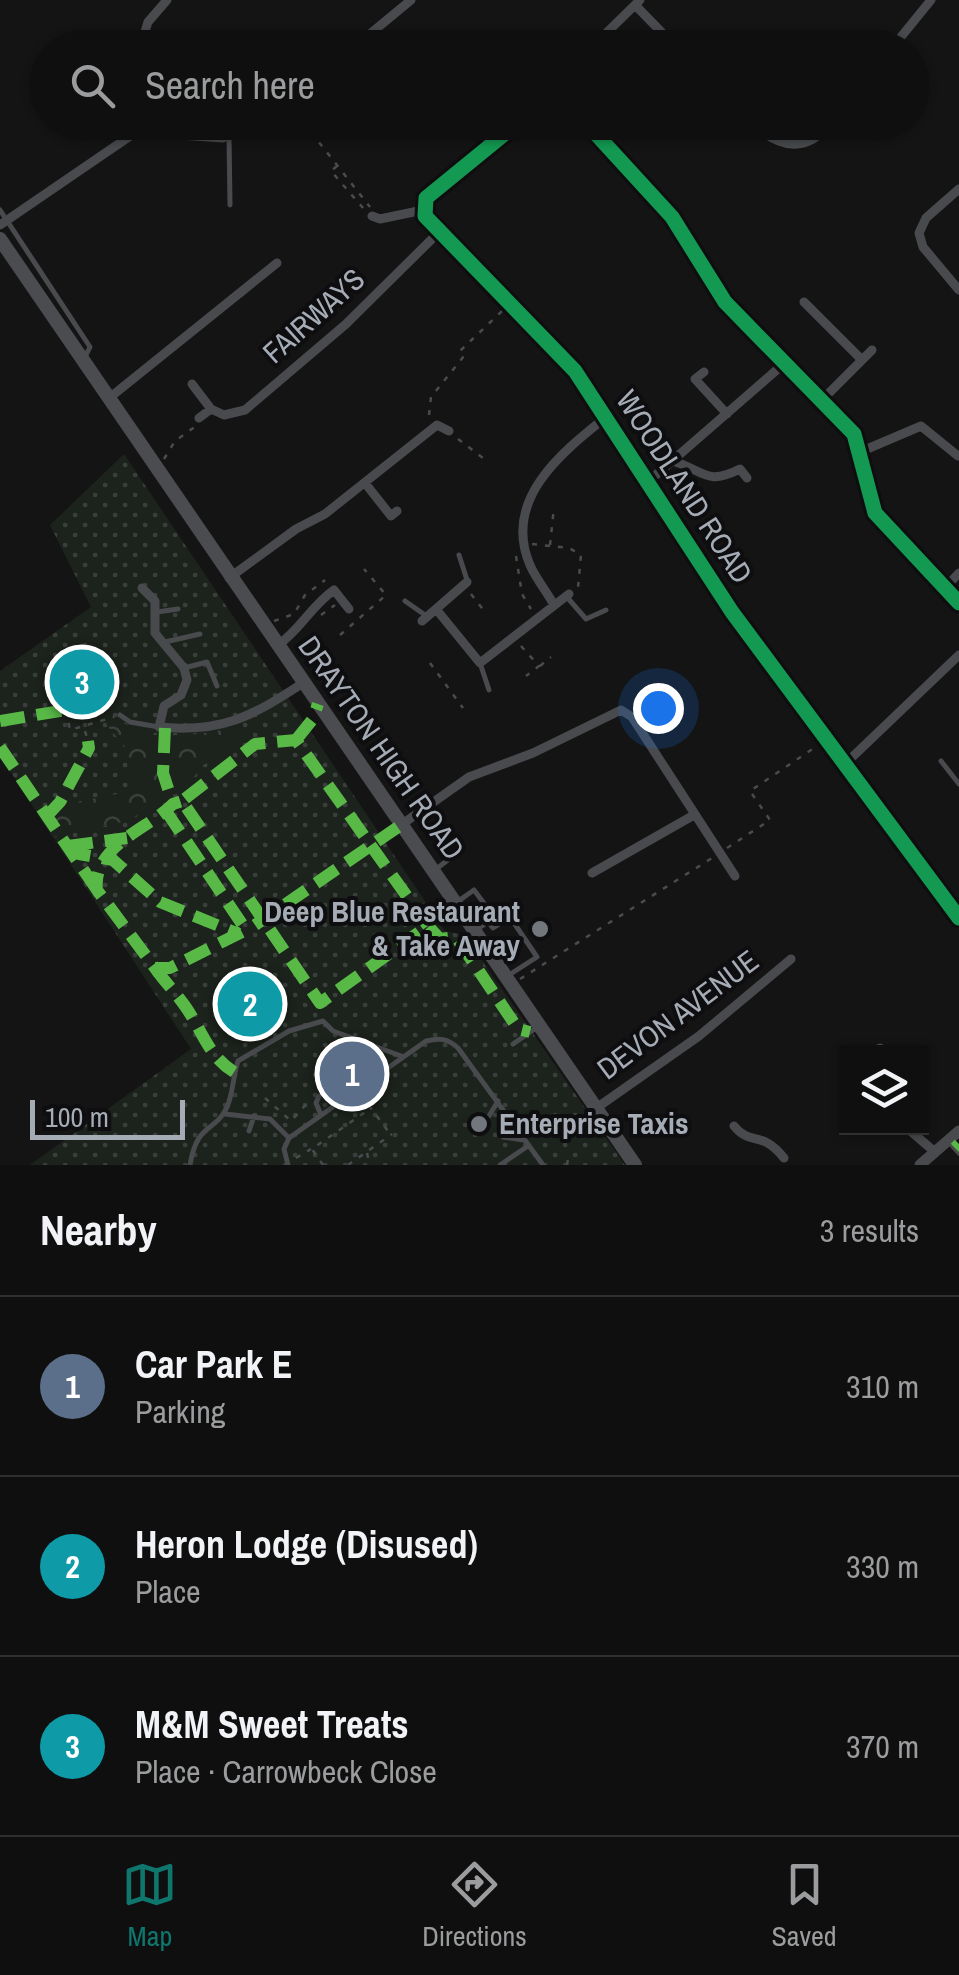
<!DOCTYPE html>
<html lang="en">
<head>
<meta charset="utf-8">
<style>
  :root { --surface:#0f0f0f; --page:#1d1d1d; --text:#f1f3f6; --muted:#9b9c9e; --line:#2f2f2f; --accent:#0f766e }
  body { margin:0; font-family:"Archivo Narrow",sans-serif; background:var(--page); color:var(--text) }
  .controls { position:absolute; right:30px; bottom:30px; display:grid; overflow:hidden; border-radius:0px; box-shadow:0 2px 8px #0004 }
  .controls button { width:90px; height:90px; display:grid; place-items:center; padding:0; border:0; border-bottom:2px solid var(--line); background:var(--surface); color:var(--text); font:50px sans-serif }
  .scale { position:absolute; left:30px; bottom:25px; width:155px; box-sizing:border-box; padding-left:10px; border:5px solid #a5acb5; border-top:0; font-size:28px; line-height:35px; white-space:nowrap; color:#a5acb5; -webkit-text-stroke:8px #0e0e10; paint-order:stroke }
  .you { position:absolute; left:658px; top:708px; width:35px; height:35px; margin:-25px; border:8px solid #fff; border-radius:50%; background:#1a73e8; box-shadow:0 0 0 15px #1a73e833 }
  .badge { display:grid; place-items:center; width:65px; height:65px; border-radius:50%; background:var(--accent); color:#fff; font-size:32px; font-weight:700 }
  .pin { position:absolute; translate:-50% -50%; border:5px solid #fff; box-shadow:0 2px 10px #0006 }
  .list { margin:0; padding:0; list-style:none }
  h2 { display:flex; justify-content:space-between; align-items:center; height:130px; margin:0; padding:0 40px; font-size:42px }
  h2 small { font-size:32px; font-weight:400; color:var(--muted) }
  .list li { display:grid; grid-template-columns:65px 1fr auto; gap:30px; align-items:center; box-sizing:border-box; height:180px; padding:0 40px; border-top:2px solid var(--line) }
  .list b { display:block; font-size:38px; white-space:nowrap }
  .list p { margin:0; font-size:32px; white-space:nowrap; color:var(--muted) }
  .list em { font-size:32px; font-style:normal; color:var(--muted) }
  .icon { flex:none; width:55px; height:55px; fill:none; stroke:currentColor; stroke-width:2; stroke-linecap:round; stroke-linejoin:round }
  .map { position:relative; flex:none; width:959px; height:1165px; overflow:hidden }
  .search { position:absolute; background:var(--surface); box-shadow:0 2px 8px #0004; left:30px; right:30px; top:30px; height:110px; display:flex; align-items:center; gap:25px; box-sizing:border-box; padding:0 35px; border-radius:55px; color:var(--muted); font-size:38px }
  .sheet { height:670px; background:var(--surface) }
  nav { display:flex; justify-content:space-around; align-items:center; box-sizing:border-box; height:140px; border-top:2px solid var(--line); background:var(--surface); font-size:28px; color:var(--muted) }
  nav a { display:grid; justify-items:center; gap:5px }
  nav .on { color:var(--accent) }
  .map>svg:first-child { display:block }
  .green { fill:url(#green-dots) }
  .forest { fill:url(#forest-crowns) }
  .lines { fill:none; stroke-linecap:round; stroke-linejoin:round }
  .path { stroke:#4a4b4f; stroke-width:2.5; stroke-dasharray:5 8; stroke-linecap:butt }
  .service { stroke:#484a4d; stroke-width:5 }
  .minor { stroke:#484a4d; stroke-width:9 }
  .tertiary { stroke:#484a4d; stroke-width:11 }
  .primary { stroke:#4a4c4f; stroke-width:14 }
  .quiet { stroke:#58b947; stroke-width:12; stroke-dasharray:25 12; stroke-linecap:butt }
  .cycleway-casing { stroke:#0e0e10; stroke-width:21 }
  .cycleway { stroke:#139951; stroke-width:15 }
  .poi-dot { fill:#72777d; stroke:#0e0e10; stroke-width:4 }
  .labels { text-anchor:middle; stroke-width:8; stroke-linejoin:round; paint-order:stroke }
  .street-label { font-size:30px; fill:#a5acb5; stroke:#0e0e10 }
  .poi-label { font-size:30px; font-weight:bold; fill:#a5acb5; stroke:#0e0e10; text-anchor:end }
</style>
</head>
<body>
<div class="map">
<svg width="959" height="1165" viewBox="0 0 959 1165">
  <defs>
    <pattern id="green-dots" width="8" height="8" patternUnits="userSpaceOnUse" patternTransform="scale(2.5)"><rect width="8" height="8" fill="#1c221c"/><path d="M2 2h.1M6 6h.1" fill="none" stroke="#3a3f3b" stroke-width="1.8" stroke-linecap="round"/></pattern>
    <pattern id="forest-crowns" width="20" height="18" patternUnits="userSpaceOnUse" patternTransform="scale(2.5)"><rect width="20" height="18" fill="#1c221c"/><path d="M2 6a3 3 0 1 1 6 0M12 15a3 3 0 1 1 6 0" fill="none" stroke="#3a3f3b"/></pattern>
  </defs>
  <rect width="100%" height="100%" fill="#141414"/>
  <path class="green" d="M124 454 445 931 464 935 625 1165H30L191 1049 0 756V671L91 607 50 525Z"/>
  <path class="forest" d="M119 719C146 745 207 734 240 726L245 733 229 752 203 765 182 793 157 798 131 820 53 837 38 815 49 807 122 793 129 786 126 748 106 724Z"/>
  <g class="lines">
    <path class="path" d="M303 122 370 207
      M337 166 331 171 363 208
      M429 415 431 397 464 356 460 351 502 311
      M458 439 483 458
      M164 459 175 441 196 426
      M532 544 569 548 581 555 578 588
      M550 545 554 507
      M516 556 522 594 531 609
      M471 594 485 612
      M321 615 335 605
      M274 621 294 614 305 595 325 580
      M340 635 386 595 364 569
      M521 646 539 666 526 676
      M430 663 463 708
      M540 666 551 657
      M66 710 70 730 114 717
      M85 731 88 741
      M727 848 770 820 750 791 817 746
      M520 979 712 858
      M361 1095 391 1135
      M265 1098 291 1121 310 1100
      M367 1153 370 1165
      M296 1158 311 1149
      M323 1165 312 1149 371 1108
      M348 1165 392 1134
      M567 1165 568 1159"/>
    <path class="service" d="M211 122 215 138
      M229 135 230 205
      M0 210 90 347 84 359
      M459 555 467 580
      M566 596 586 619 606 610
      M405 601 425 615
      M157 612 178 609
      M165 642 200 634
      M480 663 489 690
      M184 668 207 662 217 686
      M120 715 130 722 159 727
      M941 761 959 784
      M435 870 454 855
      M457 902 474 890 486 906
      M476 930 488 922 493 928 510 917 537 957 509 975
      M513 1044 536 1028
      M319 1096 316 1103 321 1115
      M225 1114 270 1119 289 1138
      M489 1116 498 1101
      M517 1130 537 1115
      M249 1131 254 1116
      M503 1137 524 1140
      M950 1143 959 1153
      M190 1165C197 1122 215 1133 227 1107 233 1094 233 1076 238 1061L289 1031 323 1021 333 1031 404 1057
      M288 1165 284 1149 289 1138 426 1041C440 1038 447 1038 458 1048L543 1165
      M500 1165 528 1146"/>
    <path class="minor" d="M635 5 677 48
      M140 48 148 22 167 0
      M353 48 411 0
      M591 48 640 0
      M892 48 931 0
      M519 122 426 198 425 216 575 371 732 612 959 918
      M585 122 672 217 725 302 854 434 875 513 959 603
      M751 122C779 149 807 154 831 122
      M959 189 926 218 919 233 923 247 959 290
      M372 216 380 219 423 210
      M0 225 136 132 223 138 259 122
      M804 302 861 359
      M704 372 695 379 727 414
      M192 384 211 409 224 415 245 410 346 324 439 232
      M108 399 277 263
      M823 399 872 350
      M199 418 211 409
      M860 452 921 426 958 456
      M673 461C705 471 706 486 740 469L747 478
      M649 481 787 361
      M365 483 391 516 397 511
      M229 578 296 529 325 514 437 425 449 431
      M467 582 436 609 480 663 569 594
      M142 588 155 601V633L184 668 187 680 181 695 164 706 159 727C222 733 251 717 303 683
      M945 588 959 573
      M554 605C547 592 536 579 530 565 502 500 561 453 606 417
      M422 621 436 609
      M277 646C301 629 311 606 334 590L349 609
      M845 764 959 655
      M401 825 469 777 533 753 621 710 632 717 735 876
      M592 873 694 815
      M872 1052 880 1048
      M595 1109 699 1036 791 959
      M734 1126C751 1147 761 1129 784 1158
      M907 1128 935 1152"/>
    <path class="tertiary" d="M920 1165 959 1131"/>
    <path class="primary" d="M0 239 635 1165"/>
    <path class="quiet" d="M0 721 66 710
      M165 728 163 773 173 804
      M296 740 312 720 318 704
      M0 747 97 890
      M166 811 246 930 170 968H155L97 890C92 846 147 830 173 804L182 801
      M46 817 60 802 89 748 88 741
      M68 846 79 854 113 860 160 902 239 934
      M68 846 127 838
      M255 925 401 825
      M428 926 296 740 255 744 182 801 320 1003 428 926 440 939 456 937 518 1029 530 1032
      M155 968C164 981 176 993 185 1006 202 1030 208 1056 234 1072
      M955 1148 959 1144"/>
    <g class="cycleway-casing">
      <path id="cycleway" d="M519 122 426 198 425 216 575 371 732 612 959 918
        M585 122 672 217 725 302 854 434 875 513 959 603"/>
    </g>
    <use href="#cycleway" class="cycleway"/>
  </g>
  <g class="poi-dot">
    <circle cx="540" cy="929" r="10"/>
    <circle cx="479" cy="1124" r="10"/>
  </g>
  <g class="labels">
    <g class="street-label">
      <text transform="translate(314 316) rotate(-42)" y="10">FAIRWAYS</text>
      <text transform="translate(684 487) rotate(57)" y="10">WOODLAND ROAD</text>
      <text transform="translate(381 748) rotate(55)" y="10">DRAYTON HIGH ROAD</text>
      <text transform="translate(678 1015) rotate(-37)" y="10">DEVON AVENUE</text>
    </g>
    <g class="poi-label">
      <text x="520" y="922">Deep Blue Restaurant<tspan x="520" dy="34">&amp; Take Away</tspan></text>
      <text x="499" y="1134" text-anchor="start">Enterprise Taxis</text>
    </g>
  </g>
</svg>
<div class="controls">
<button><svg class="icon" aria-label="layers" viewBox="0 0 24 24"><path d="M12 4l9 5-9 5-9-5zM3 14l9 5 9-5"/></svg></button>
</div>
<div class="scale">100 m</div>
<div class="you"></div>
<div class="pin badge" style="left:352px;top:1074px;background:#5c6f8a">1</div>
<div class="pin badge" style="left:250px;top:1004px;background:#0f9aa8">2</div>
<div class="pin badge" style="left:82px;top:682px;background:#0f9aa8">3</div>
<div class="search"><svg class="icon" aria-label="search" viewBox="0 0 24 24"><circle cx="10" cy="10" r="6"/><path d="M15 15l6 6"/></svg>Search here</div>
</div>
<section class="sheet">
<h2>Nearby<small>3 results</small></h2>
<ul class="list">
<li><span class="badge" style="background:#5c6f8a">1</span><div><b>Car Park E</b><p>Parking</p></div><em>310 m</em></li>
<li><span class="badge" style="background:#0f9aa8">2</span><div><b>Heron Lodge (Disused)</b><p>Place</p></div><em>330 m</em></li>
<li><span class="badge" style="background:#0f9aa8">3</span><div><b>M&amp;M Sweet Treats</b><p>Place · Carrowbeck Close</p></div><em>370 m</em></li>
</ul>
</section>
<nav>
<a class="on"><svg class="icon" aria-label="map" viewBox="0 0 24 24"><path d="M3 6l6-2 6 2 6-2v14l-6 2-6-2-6 2zM9 4v14M15 6v14"/></svg>Map</a>
<a><svg class="icon" aria-label="directions" viewBox="0 0 24 24"><path d="M12 3l9 9-9 9-9-9zM9 14v-3h6M13 9l2 2-2 2"/></svg>Directions</a>
<a><svg class="icon" aria-label="saved" viewBox="0 0 24 24"><path d="M7 4h10v16l-5-4-5 4z"/></svg>Saved</a>
</nav>
</body>
</html>
